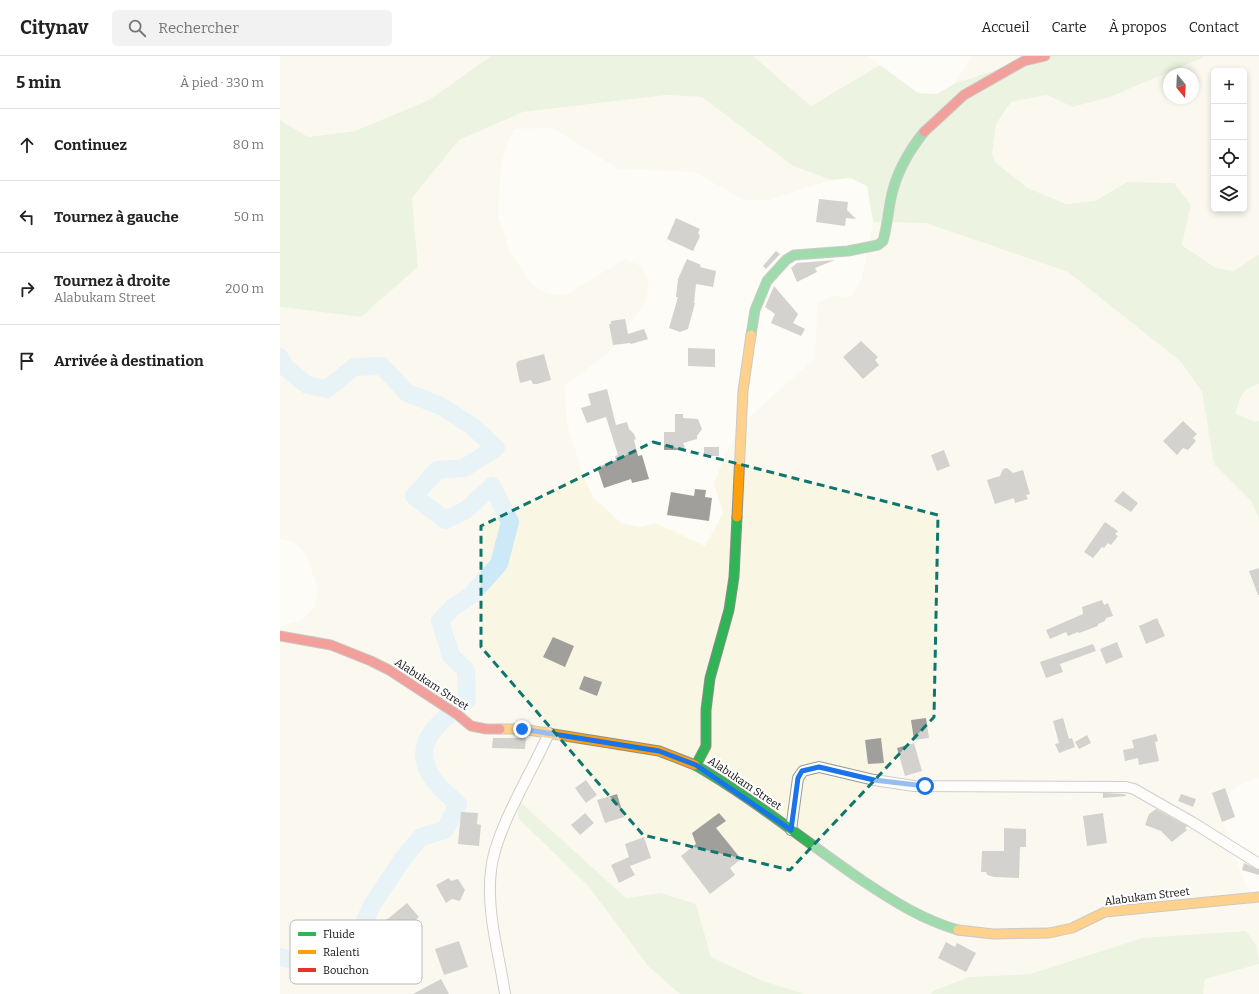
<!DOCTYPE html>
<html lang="fr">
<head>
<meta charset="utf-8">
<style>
  :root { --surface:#fff; --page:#f2f2f2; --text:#222; --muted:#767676; --line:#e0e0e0 }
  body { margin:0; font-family:Bitter,serif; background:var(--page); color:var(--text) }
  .controls { position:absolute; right:12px; top:12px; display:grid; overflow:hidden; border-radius:6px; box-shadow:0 2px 6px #0003 }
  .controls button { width:36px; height:36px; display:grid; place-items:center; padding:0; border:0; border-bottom:1px solid var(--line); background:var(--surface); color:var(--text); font:20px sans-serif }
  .compass { position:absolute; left:883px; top:12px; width:36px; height:36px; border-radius:50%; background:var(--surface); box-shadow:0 2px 6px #0003; rotate:162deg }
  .stop { position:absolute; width:12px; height:12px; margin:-9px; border:3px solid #1a73e8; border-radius:50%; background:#fff }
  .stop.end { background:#1a73e8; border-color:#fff; box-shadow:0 1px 4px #0008 }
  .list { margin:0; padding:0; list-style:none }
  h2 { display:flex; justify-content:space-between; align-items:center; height:52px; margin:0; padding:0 16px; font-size:17px }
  h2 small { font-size:13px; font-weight:400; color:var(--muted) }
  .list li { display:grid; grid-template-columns:26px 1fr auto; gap:12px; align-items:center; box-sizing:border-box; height:72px; padding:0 16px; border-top:1px solid var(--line) }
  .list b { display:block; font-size:15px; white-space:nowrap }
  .list p { margin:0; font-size:13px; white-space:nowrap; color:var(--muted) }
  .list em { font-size:13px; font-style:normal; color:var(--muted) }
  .icon { flex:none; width:22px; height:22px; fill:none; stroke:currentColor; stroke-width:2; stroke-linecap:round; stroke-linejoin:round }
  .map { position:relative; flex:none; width:979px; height:938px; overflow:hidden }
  header { display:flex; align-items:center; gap:24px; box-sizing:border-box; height:56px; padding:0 20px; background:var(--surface); border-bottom:1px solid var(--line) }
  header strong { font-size:19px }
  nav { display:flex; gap:22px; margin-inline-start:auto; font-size:14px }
  .search { width:280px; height:36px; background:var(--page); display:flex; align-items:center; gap:10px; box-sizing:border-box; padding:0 14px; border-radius:6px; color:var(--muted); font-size:15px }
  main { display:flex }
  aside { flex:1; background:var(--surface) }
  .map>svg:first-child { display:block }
  .farmland { fill:#f9f7e4; fill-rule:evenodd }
  .forest { fill:#d8eac5 }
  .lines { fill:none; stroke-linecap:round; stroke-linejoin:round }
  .river { stroke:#cde8f7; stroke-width:18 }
  .building { fill:#a19f9c }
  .street-casing { stroke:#979795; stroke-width:12 }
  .fast-casing { stroke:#8e8d8b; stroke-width:11 }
  .slow-casing { stroke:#8e8d8b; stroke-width:11 }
  .jam-casing { stroke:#8e8d8b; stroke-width:11 }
  .street { stroke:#fffffe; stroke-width:10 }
  .fast { stroke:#30b455; stroke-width:9 }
  .slow { stroke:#ff9f0a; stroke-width:9 }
  .jam { stroke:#e5322d; stroke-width:9 }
  .route { stroke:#1a73e8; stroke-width:5 }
  .marked { fill:none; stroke:#0f766e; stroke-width:3; stroke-dasharray:8 5; stroke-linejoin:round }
  .labels { text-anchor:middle; stroke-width:4; stroke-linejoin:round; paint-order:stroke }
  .street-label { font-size:11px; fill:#111; stroke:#fff }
  .key { fill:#fff; stroke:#b8b8b8; stroke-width:1 }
  .key-label { font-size:11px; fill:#111 }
</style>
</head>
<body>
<header>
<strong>Citynav</strong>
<div class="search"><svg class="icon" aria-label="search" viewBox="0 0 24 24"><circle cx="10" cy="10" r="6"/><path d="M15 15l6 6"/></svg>Rechercher</div>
<nav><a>Accueil</a><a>Carte</a><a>À propos</a><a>Contact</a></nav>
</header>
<main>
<aside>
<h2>5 min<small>À pied · 330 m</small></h2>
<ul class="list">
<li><svg class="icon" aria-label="ahead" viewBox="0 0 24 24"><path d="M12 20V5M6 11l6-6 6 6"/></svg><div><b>Continuez</b></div><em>80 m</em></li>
<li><svg class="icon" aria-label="left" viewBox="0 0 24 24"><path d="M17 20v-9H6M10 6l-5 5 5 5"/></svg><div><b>Tournez à gauche</b></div><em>50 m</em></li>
<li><svg class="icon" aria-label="right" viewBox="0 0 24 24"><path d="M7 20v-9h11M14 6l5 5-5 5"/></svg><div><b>Tournez à droite</b><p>Alabukam Street</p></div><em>200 m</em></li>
<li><svg class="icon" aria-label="arrive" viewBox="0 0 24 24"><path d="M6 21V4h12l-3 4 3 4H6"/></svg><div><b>Arrivée à destination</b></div></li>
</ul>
</aside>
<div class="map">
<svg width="979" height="938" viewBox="0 0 979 938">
  <rect width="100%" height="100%" fill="#fdfcf7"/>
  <path class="farmland" d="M0 0H211L149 44 75 75 28 81 0 64Z
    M473 0H588L600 9 531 50Z
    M692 0H757L674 28Z
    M923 0H979V198L955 215 936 212 902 188 911 149 847 126 815 146 786 148 748 132 716 107 712 98 716 68 731 46 766 39 793 51 830 41 922 2ZM934 15H964V153H934ZM889 18H913V42H889Z
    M387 39 422 41 513 110 551 124 489 144H464L414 116 338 113 272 72 234 73 226 90 221 111 218 160 230 196 251 227 267 238 285 239 345 203 361 210 369 227 366 245 332 294 285 330 287 368 305 424 313 441 341 467 359 471 376 467 425 490 443 457 434 427 449 390 469 361 535 302 537 247 553 240 571 241 582 222 593 166 646 167 788 216 901 306 922 336 934 408 971 445 979 463V722L957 730 944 743 940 760 966 830 979 842V938H923L925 923 979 908 862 882 750 918 689 921 653 935 651 938H525L483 925 431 901 416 848 381 837 346 842 237 743 238 762 309 831 369 911 400 938H0V570L22 564 34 551 38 533 26 499 14 486 0 483V251L81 261 138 211 132 142 179 84 243 56Z
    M979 328V364L976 366 956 358 959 341 973 330Z"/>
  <path class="forest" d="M211 0H473L531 50 600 9 638 37 657 38 674 28 757 0H923L922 2 830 41 793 51 766 39 731 46 716 68 712 98 716 107 748 132 786 148 815 145 847 126 894 127 911 149 902 189 936 212 954 215 979 198V328C962 333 959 342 956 358L976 366 979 364V463L971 445 934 408 922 336 901 306 788 216 646 167 593 166 587 130 570 122 551 124 513 110 422 41 387 39 243 56 179 84 132 142 138 211 81 261 0 251V64L28 81 75 75 149 44Z
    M237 743 346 842 381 837 416 848 431 901 483 925 525 938H400L369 911 309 831 238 762Z
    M966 875 977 890 979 908 925 923 923 938H651L653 935 689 921 750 918 862 882Z"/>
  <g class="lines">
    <path class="river" d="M0 301 5 311 27 329 47 333 74 311 102 310 127 337 161 350 192 370 216 392 184 412 157 414 134 440 165 464 186 454 212 430 230 466 219 508 190 540 173 551 160 565 171 600 186 614 187 644C161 665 127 687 154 724 160 733 170 740 178 748L165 774 141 781 124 801 92 849 79 877 56 906 26 907 0 901"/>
  </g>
  <path class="building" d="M539 143 568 146 567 154 576 163 566 162 565 170 536 166Z
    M396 162 420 173 418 177 420 180 413 195 387 183Z
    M496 195 500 198 486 213 483 210Z
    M407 203 421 209 420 211 436 215 433 231 416 228 414 247H415L408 273 400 276 389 272 398 241H396L398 223Z
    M555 204 535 212 537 216 517 226 511 212 517 207Z
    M494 230 518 258 513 267 525 273 521 280 491 267 495 258 485 251Z
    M345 263 348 278 364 273 368 283 351 288 350 287 333 289 329 268H331V265Z
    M581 285 598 301 595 304 599 309 583 323 563 301Z
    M408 292 435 293V311L408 310Z
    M264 298 271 324 257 328H253L251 324 240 327 236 308 238 305Z
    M327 333 336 369 347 366 349 373 354 378 356 383 354 384 358 400 362 399 369 423 352 427 351 423 324 432 317 411 336 404 335 400 338 399 326 361 307 367 301 352 311 349 308 338Z
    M395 358H403V362L418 363 422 373 417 380V383L403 387 405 391 401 394H384V376H395Z
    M903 365 917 378 913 382 916 385 908 394 903 392 897 399 883 385Z
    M424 391H439V400H424Z
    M664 394 670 410 657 415 651 399Z
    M727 412 733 417 743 414 750 438 746 439 748 443 735 447 734 442 715 448 707 424 720 420 723 413Z
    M415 433 426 434 425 441 432 442 429 465 387 459 391 436 414 440Z
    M843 435 858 447 851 456 834 445Z
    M825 466 838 475 835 478 838 480 831 489 828 487 824 492 822 491 813 502 804 496Z
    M979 512V539H978L969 515Z
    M822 544 824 549 828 547 833 560 826 562 825 565 818 568V570L799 577 798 576 788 580 786 576 770 583 766 574 803 558 802 551Z
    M877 562 885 580 866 588 859 570Z
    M273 581 294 590 285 611 263 601Z
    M837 586 843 601 826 608 820 593Z
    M813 588 816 595 780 608 783 616 766 622 760 606Z
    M304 620 322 626 317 640 299 633Z
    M646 662 649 682 634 684 631 664Z
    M783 662 789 683 792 682 795 691 779 697 775 688 779 687 773 665Z
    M876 678 878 685 875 686 879 705 859 709 858 702 845 705 843 694 854 692 852 684Z
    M807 679 811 687 799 693 795 686Z
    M213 682H246L245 693 212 692Z
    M601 682 604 707 588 708 585 684Z
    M634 687 642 715 625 720 617 692Z
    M306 724 317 739 306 747 295 732Z
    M945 732 955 761 942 766 932 737Z
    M823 737 845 738 846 740 823 742Z
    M337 738 344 761 325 767 317 744Z
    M901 738 916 743 913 751 898 745Z
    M876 753 907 770 905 772 907 774 892 786 881 775 865 769 869 758Z
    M181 756 198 757 197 768 201 769 199 790 178 788Z
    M305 757 314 767 300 779 291 769Z
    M439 757 446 765 436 772 461 803 450 812 455 819 430 838 401 800 416 788 412 777Z
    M823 757 827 787 807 790 803 760Z
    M724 772 746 773V791H740L739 822 714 821 707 819 706 816H701L702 795H724Z
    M364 781 371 802 350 810 355 819 339 827 331 809 349 801 345 788Z
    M964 807 979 814V819L962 814Z
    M169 822 171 825 178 823 185 834 180 845 172 843 166 847 156 829Z
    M127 847 139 861 113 882 100 867 109 862Z
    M179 885 188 911 164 919 155 893Z
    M666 886 675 891 677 887 696 897 686 916 658 902Z
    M161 923 169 938H133Z"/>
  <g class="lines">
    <g class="street-casing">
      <path id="street" d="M511 774 518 722 523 715 539 711 594 724 634 730 846 731 854 733 912 766 979 808
        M225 938C219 897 206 856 211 814 215 774 252 716 269 677"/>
    </g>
    <g class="fast-casing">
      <path id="fast" d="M471 279 475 254 487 225 506 204 514 199 568 195 598 189 603 185C607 171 608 157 611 142 616 117 628 96 644 76
        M415 709C474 743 527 787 583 825 613 845 643 864 678 874
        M416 709 426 690V654L430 622 449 554 454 521 457 461"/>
    </g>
    <g class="slow-casing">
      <path id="slow" d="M457 461 463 335 471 279
        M220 673H242L379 695 415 709
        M678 874 713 878 769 877 792 872 825 856 979 841"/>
    </g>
    <g class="jam-casing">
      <path id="jam" d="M644 76 684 39 744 5 765 0
        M0 580 51 589 91 605 109 614 178 659 191 670 206 673H220"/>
    </g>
    <use href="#street" class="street"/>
    <use href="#fast" class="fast"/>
    <use href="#slow" class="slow"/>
    <use href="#jam" class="jam"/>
  </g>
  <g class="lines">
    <path class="route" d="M242 673 379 695 416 709 511 774 518 722 522 715 539 711 594 724 645 730"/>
  </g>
  <path d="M0 0H979V938H0ZM373 386 658 459 654 661 510 814 363 779 201 591V470Z" fill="#fdfcf7" fill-opacity=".55" fill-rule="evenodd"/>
  <path class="marked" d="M373 386 658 459 654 661 510 814 363 779 201 591V470Z"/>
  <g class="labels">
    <g class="street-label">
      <text transform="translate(152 628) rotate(33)" y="4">Alabukam Street</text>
      <text transform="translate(465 727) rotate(34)" y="4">Alabukam Street</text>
      <text transform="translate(867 840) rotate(-7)" y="4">Alabukam Street</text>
    </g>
  </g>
  <rect x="10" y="864" width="132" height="64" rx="6" class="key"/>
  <rect x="18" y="876" width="18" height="4" fill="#30b455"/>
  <rect x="18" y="894" width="18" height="4" fill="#ff9f0a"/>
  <rect x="18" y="912" width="18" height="4" fill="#e5322d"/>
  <g class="key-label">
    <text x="43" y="882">Fluide</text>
    <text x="43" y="900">Ralenti</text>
    <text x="43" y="918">Bouchon</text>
  </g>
</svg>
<div class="controls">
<button>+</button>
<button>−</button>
<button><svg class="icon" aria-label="locate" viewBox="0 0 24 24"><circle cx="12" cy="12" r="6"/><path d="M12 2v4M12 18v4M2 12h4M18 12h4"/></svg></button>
<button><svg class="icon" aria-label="layers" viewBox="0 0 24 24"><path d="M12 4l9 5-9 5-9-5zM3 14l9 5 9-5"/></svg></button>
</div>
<svg class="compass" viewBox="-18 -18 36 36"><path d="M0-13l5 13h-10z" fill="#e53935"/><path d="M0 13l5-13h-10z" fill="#767676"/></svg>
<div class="stop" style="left:645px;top:730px"></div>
<div class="stop end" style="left:242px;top:673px"></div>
</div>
</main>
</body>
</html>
